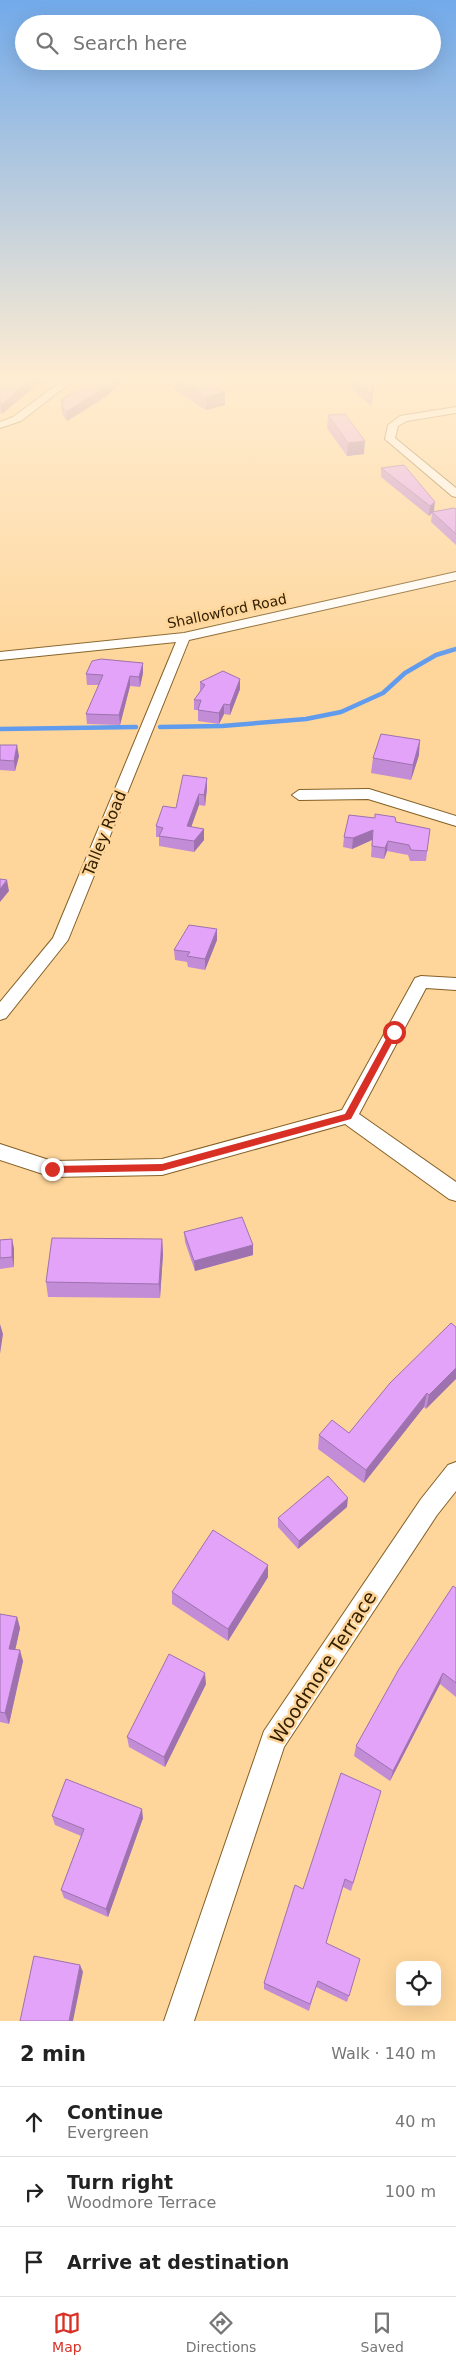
<!DOCTYPE html>
<html lang="en">
<head>
<meta charset="utf-8">
<style>
  :root { --surface:#fff; --page:#f2f2f2; --text:#222; --muted:#767676; --line:#e0e0e0; --accent:#d93025 }
  body { margin:0; font-family:"DejaVu Sans",sans-serif; background:var(--page); color:var(--text) }
  .controls { position:absolute; right:15px; bottom:15px; display:grid; overflow:hidden; border-radius:10px; box-shadow:0 5px 20px #0002 }
  .controls button { width:45px; height:45px; display:grid; place-items:center; padding:0; border:0; border-bottom:1px solid var(--line); background:var(--surface); color:var(--text); font:25px sans-serif }
  .stop { position:absolute; width:15px; height:15px; margin:-11px; border:4px solid #d93025; border-radius:50%; background:#fff }
  .stop.end { background:#d93025; border-color:#fff; box-shadow:0 1px 5px #0008 }
  .list { margin:0; padding:0; list-style:none }
  h2 { display:flex; justify-content:space-between; align-items:center; height:65px; margin:0; padding:0 20px; font-size:21px }
  h2 small { font-size:16px; font-weight:400; color:var(--muted) }
  .list li { display:grid; grid-template-columns:32px 1fr auto; gap:15px; align-items:center; box-sizing:border-box; height:70px; padding:0 20px; border-top:1px solid var(--line) }
  .list b { display:block; font-size:19px; white-space:nowrap }
  .list p { margin:0; font-size:16px; white-space:nowrap; color:var(--muted) }
  .list em { font-size:16px; font-style:normal; color:var(--muted) }
  .icon { flex:none; width:28px; height:28px; fill:none; stroke:currentColor; stroke-width:2; stroke-linecap:round; stroke-linejoin:round }
  .map { position:relative; flex:none; width:456px; height:2021px; overflow:hidden }
  .search { position:absolute; background:var(--surface); box-shadow:0 5px 20px #0002; left:15px; right:15px; top:15px; height:55px; display:flex; align-items:center; gap:12px; box-sizing:border-box; padding:0 18px; border-radius:28px; color:var(--muted); font-size:19px }
  .sheet { height:275px; background:var(--surface) }
  nav { display:flex; justify-content:space-around; align-items:center; box-sizing:border-box; height:70px; border-top:1px solid var(--line); background:var(--surface); font-size:14px; color:var(--muted) }
  nav a { display:grid; justify-items:center; gap:2px }
  nav .on { color:var(--accent) }
  .map>svg:first-child { display:block }
  .lines { fill:none; stroke-linecap:round; stroke-linejoin:round }
  .stream { stroke:#619bed; stroke-width:4.5 }
  .minor-casing { stroke:#846026; stroke-width:2 }
  .minor { fill:#fff; fill-rule:evenodd }
  .wall { fill:#c28cd6 }
  .shaded-wall { fill:#9e72ae }
  .building { fill:#e2a3f9; stroke:#9e72ae }
  .route { fill:#d93025 }
  .labels { text-anchor:middle; stroke-width:5; stroke-linejoin:round; paint-order:stroke }
  .far-street-label { font-size:14px; fill:#332000; stroke:#fed69b }
  .street-label { font-size:16px; fill:#332000; stroke:#fed69b }
  .near-street-label { font-size:19px; fill:#332000; stroke:#fed69b }
</style>
</head>
<body>
<div class="map">
<svg width="456" height="2021" viewBox="0 0 456 2021">
  <rect width="100%" height="100%" fill="#fed69b"/>
  <g class="lines">
    <path class="stream" d="M160 727 222 726 306 719 341 712 383 693 405 673 436 655 456 649
      M0 729 136 727"/>
    <g class="minor-casing">
      <path id="minor" d="M63 380H74L21 421 0 428V422L13 417Z
        M163 380H175L181 385 179 387H173Z
        M456 407V413L407 421 398 426 395 438 456 488V497L452 496 385 439 388 425 400 416Z
        M456 572V580L189 640 68 940 6 1018 0 1020V1002L53 938 176 642 0 660V652L184 633Z
        M369 789 456 816V826L368 799 299 800 292 795 299 790Z
        M421 976 456 978V990L426 988 359 1114 456 1182V1201L449 1199 345 1124 162 1175 52 1177 0 1160V1144L52 1161 162 1159 342 1110 415 978Z
        M456 1462V1491L437 1515 284 1747 194 2021H164L264 1731 421 1499 448 1465Z"/>
    </g>
    <use href="#minor" class="minor"/>
  </g>
  <path class="wall" d="M0 380H48L43 385 38 384 2 414 0 413Z
    M89 380H124L107 396 67 421 62 414 61 405H62L61 400 79 389Z
    M173 380H205L225 392V405L206 410 173 389Z
    M352 380H375L371 406 351 387Z
    M328 415 364 454 347 456 327 428Z
    M404 465 434 511 432 512 456 509V545L431 522 432 513 429 516 381 477V468Z
    M143 673 140 687 130 686 120 725 87 724 86 714 99 685H87L86 674Z
    M200 682 240 689 230 715 224 714 219 724 198 721V710H194V700L200 691Z
    M0 745 19 756 15 771 0 770Z
    M419 755 411 780 371 773 373 758Z
    M207 788 205 806 199 805 191 827 204 829V840L194 852 159 846V837H156V826L176 808Z
    M396 822 430 829 426 861H410L408 855 387 851 384 859 371 857 372 840 352 849 343 847 344 837Z
    M217 929V940L205 970 188 967 187 962 175 960 174 950Z
    M184 1232 253 1245V1255L195 1271 185 1242Z
    M12 1239 14 1249V1267L0 1269V1240Z
    M162 1239 163 1254 160 1298 48 1297 46 1282Z
    M451 1323 426 1409 424 1407 364 1483 318 1449 319 1435 349 1433Z
    M347 1507 298 1549 278 1527V1518Z
    M268 1577 228 1641 172 1604V1592Z
    M456 1588V1697L440 1684 390 1781 354 1756 356 1746Z
    M0 1614 17 1617 20 1628 15 1650 23 1661 9 1724 0 1722Z
    M206 1684 165 1767 129 1747 127 1737Z
    M381 1791 351 1891 343 1887 326 1943 349 1996 347 2002 316 1987 309 2011 264 1989V1983L303 1889Z
    M52 1816 143 1818 108 1917 64 1898 61 1890 81 1836 55 1825Z"/>
  <path class="shaded-wall" d="M31 380H37L38 384 2 414 1 405Z
    M42 380H48L43 385Z
    M114 380H124L107 396 67 421 66 412Z
    M374 380H375L371 406V394Z
    M225 392V405L206 410V397Z
    M365 441 364 454 347 456 348 443Z
    M435 502 434 511 429 516 430 506Z
    M143 663V673L140 687 139 677Z
    M130 676V686L120 725 119 715Z
    M240 679V689L230 715V705Z
    M224 704V714L219 724V713Z
    M420 740 419 755 411 780 413 765Z
    M17 745 19 756 15 771 14 761Z
    M207 778V788L205 806 204 795Z
    M199 794V805L188 836 187 826Z
    M204 829V840L194 852V841Z
    M373 830 372 840 352 849 353 838Z
    M388 841 387 851 384 859 385 848Z
    M7 880 9 891 0 902V889Z
    M217 929V940L205 970V959Z
    M12 1239 14 1249V1267L12 1257Z
    M162 1239 163 1254 160 1298 159 1284Z
    M253 1245V1255L195 1271 194 1261Z
    M0 1324 3 1334 0 1354Z
    M456 1368V1379L426 1409 429 1395Z
    M427 1393 424 1407 364 1483 366 1470Z
    M348 1498 347 1507 298 1549 299 1541Z
    M268 1565V1577L228 1641V1629Z
    M17 1617 20 1628 13 1660 9 1649Z
    M20 1650 23 1661 9 1724 5 1713Z
    M205 1673 206 1684 165 1767 164 1757Z
    M443 1673 440 1684 390 1781 393 1771Z
    M142 1809 143 1818 108 1917 106 1909Z
    M80 1965 83 1972 73 2021H69Z"/>
  <path class="building" d="M0 380H31L1 405H0Z
    M89 380H114L106 387 66 412 61 405 65 401 61 400 79 389Z
    M179 380H205L225 392 206 397Z
    M356 380H374L371 394Z
    M345 414 365 441 348 443 328 415Z
    M404 465 435 502 430 506 381 468Z
    M454 508 456 509V534L432 512Z
    M101 659 143 663 139 677 130 676 119 715 86 714 103 675 86 674 92 661Z
    M223 671 240 679 230 705 224 704 219 713 198 710 201 700H194L205 685 200 682Z
    M381 734 420 740 413 765 373 758Z
    M0 745H17L14 761 0 760Z
    M183 775 207 778 204 795 199 794 187 826 204 829 194 841 159 836 163 828 156 826 163 806 176 808Z
    M375 814 395 817 396 822 430 829 427 851 411 850 409 845 388 841 385 848 372 846 373 830 353 838 344 837 349 815 375 818Z
    M0 879 7 880 0 889Z
    M189 925 217 929 205 959 187 956 190 952 174 950Z
    M242 1217 253 1245 194 1261 184 1232Z
    M52 1238 162 1239 159 1284 46 1282Z
    M12 1239V1257L0 1258V1240Z
    M451 1323 456 1327V1368L429 1395 427 1393 366 1470 319 1435 332 1420 349 1433 390 1383Z
    M328 1476 348 1498 299 1541 278 1518Z
    M213 1530 268 1565 228 1629 172 1592Z
    M453 1586 456 1588V1683L443 1673 393 1771 356 1746 399 1669Z
    M0 1614 17 1617 9 1649 20 1650 5 1713 0 1712Z
    M169 1654 205 1673 164 1757 127 1737Z
    M341 1773 381 1791 353 1883 345 1879 326 1943 360 1959 349 1996 318 1981 310 2004 264 1983 295 1885 303 1889Z
    M66 1779 142 1809 106 1909 61 1890 84 1829 52 1816Z
    M34 1956 80 1965 69 2021H20Z"/>
  <linearGradient id="sky" x2="0" y2="1"><stop stop-color="#72aaea"/><stop offset="0.57" stop-color="#ffedd2"/><stop offset="1" stop-color="#ffedd2" stop-opacity="0"/></linearGradient>
  <rect width="456" height="663" fill="url(#sky)"/>
  <path class="route" d="M394 1029 398 1032 351 1119 162 1171 52 1173 47 1169 52 1166 162 1164 345 1114 391 1030Z"/>
  <g class="labels">
    <g class="far-street-label">
      <text transform="translate(227 611) rotate(-12)" y="5">Shallowford Road</text>
    </g>
    <g class="street-label">
      <text transform="translate(104 833) rotate(-68)" y="6">Talley Road</text>
    </g>
    <g class="near-street-label">
      <text transform="translate(323 1667) rotate(-57)" y="7">Woodmore Terrace</text>
    </g>
  </g>
</svg>
<div class="controls">
<button><svg class="icon" aria-label="locate" viewBox="0 0 24 24"><circle cx="12" cy="12" r="6"/><path d="M12 2v4M12 18v4M2 12h4M18 12h4"/></svg></button>
</div>
<div class="stop" style="left:394px;top:1032px"></div>
<div class="stop end" style="left:52px;top:1169px"></div>
<div class="search"><svg class="icon" aria-label="search" viewBox="0 0 24 24"><circle cx="10" cy="10" r="6"/><path d="M15 15l6 6"/></svg>Search here</div>
</div>
<section class="sheet">
<h2>2 min<small>Walk · 140 m</small></h2>
<ul class="list">
<li><svg class="icon" aria-label="ahead" viewBox="0 0 24 24"><path d="M12 20V5M6 11l6-6 6 6"/></svg><div><b>Continue</b><p>Evergreen</p></div><em>40 m</em></li>
<li><svg class="icon" aria-label="right" viewBox="0 0 24 24"><path d="M7 20v-9h11M14 6l5 5-5 5"/></svg><div><b>Turn right</b><p>Woodmore Terrace</p></div><em>100 m</em></li>
<li><svg class="icon" aria-label="arrive" viewBox="0 0 24 24"><path d="M6 21V4h12l-3 4 3 4H6"/></svg><div><b>Arrive at destination</b></div></li>
</ul>
</section>
<nav>
<a class="on"><svg class="icon" aria-label="map" viewBox="0 0 24 24"><path d="M3 6l6-2 6 2 6-2v14l-6 2-6-2-6 2zM9 4v14M15 6v14"/></svg>Map</a>
<a><svg class="icon" aria-label="directions" viewBox="0 0 24 24"><path d="M12 3l9 9-9 9-9-9zM9 14v-3h6M13 9l2 2-2 2"/></svg>Directions</a>
<a><svg class="icon" aria-label="saved" viewBox="0 0 24 24"><path d="M7 4h10v16l-5-4-5 4z"/></svg>Saved</a>
</nav>
</body>
</html>
